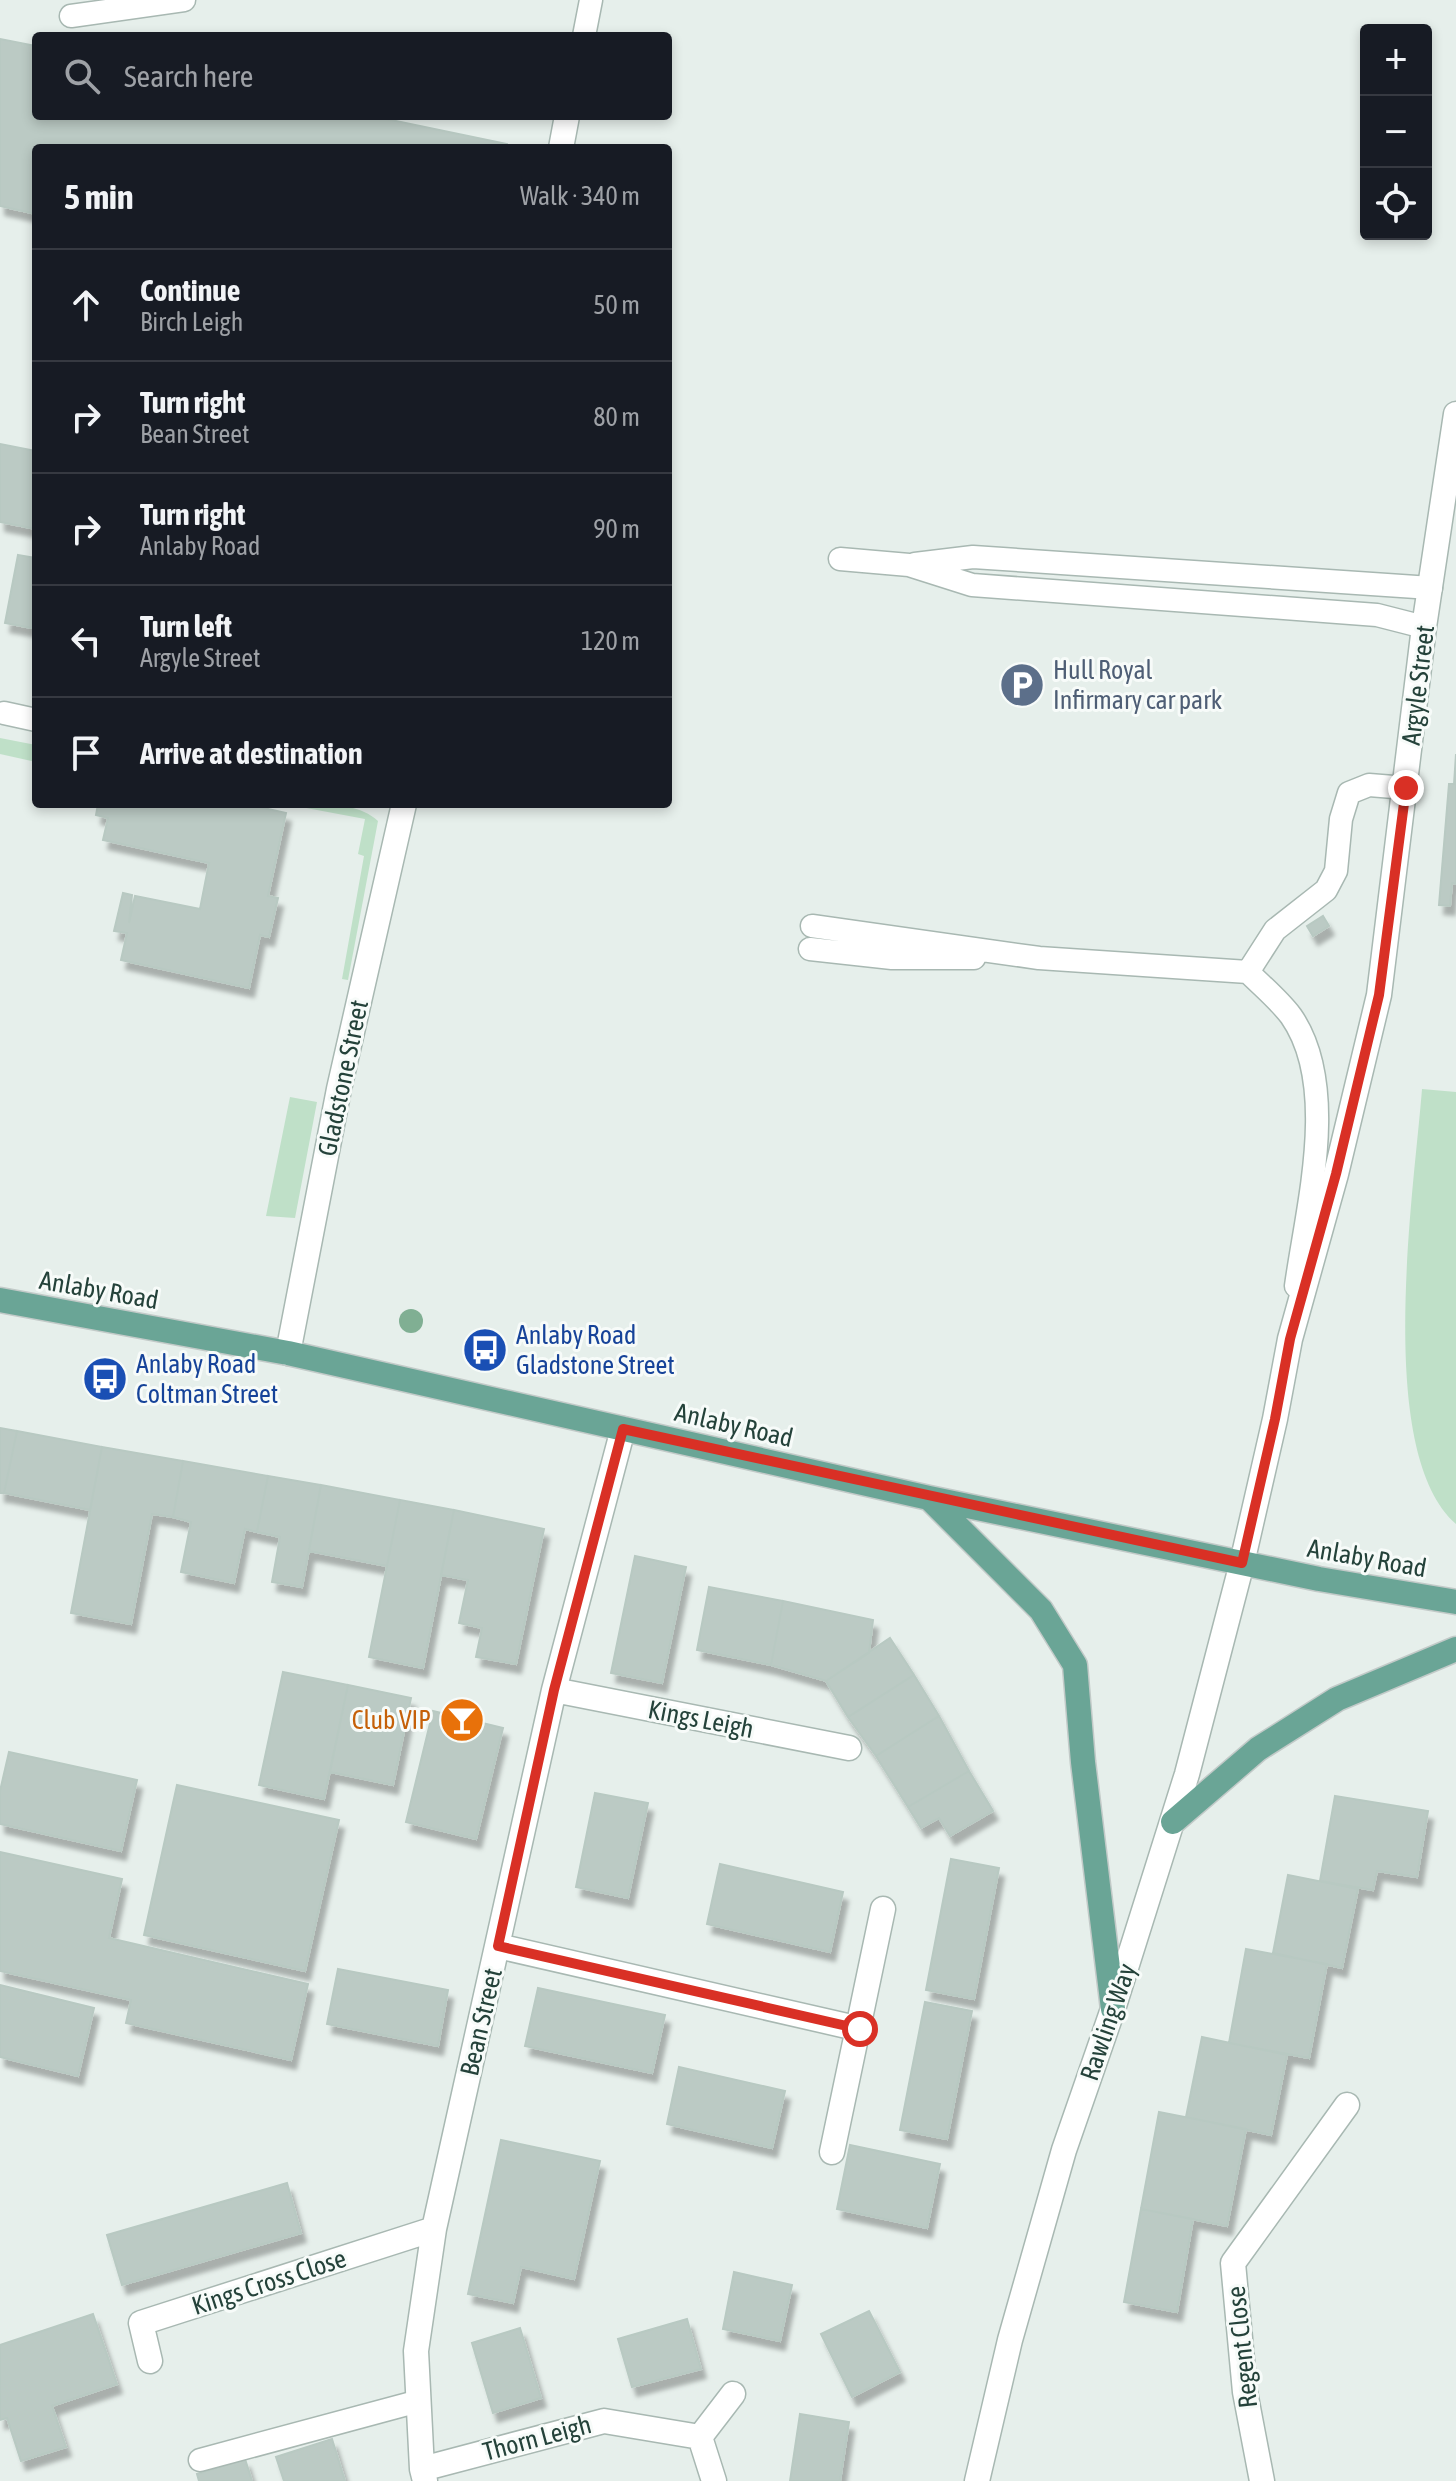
<!DOCTYPE html>
<html lang="en">
<head>
<meta charset="utf-8">
<style>
  :root { --surface:#171b24; --page:#242831; --text:#f1f3f6; --muted:#9ea1a6; --line:#363941 }
  body { margin:0; font-family:"Asap Condensed",sans-serif; background:var(--page); color:var(--text) }
  .controls { position:absolute; right:24px; top:24px; display:grid; overflow:hidden; border-radius:8px; box-shadow:0 4px 12px #0003 }
  .controls button { width:72px; height:72px; display:grid; place-items:center; padding:0; border:0; border-bottom:2px solid var(--line); background:var(--surface); color:var(--text); font:40px sans-serif }
  .stop { position:absolute; width:24px; height:24px; margin:-18px; border:6px solid #d93025; border-radius:50%; background:#fff }
  .stop.end { background:#d93025; border-color:#fff; box-shadow:0 2px 8px #0008 }
  .list { margin:0; padding:0; list-style:none }
  h2 { display:flex; justify-content:space-between; align-items:center; height:104px; margin:0; padding:0 32px; font-size:34px }
  h2 small { font-size:26px; font-weight:400; color:var(--muted) }
  .list li { display:grid; grid-template-columns:52px 1fr auto; gap:24px; align-items:center; box-sizing:border-box; height:112px; padding:0 32px; border-top:2px solid var(--line) }
  .list b { display:block; font-size:30px; white-space:nowrap }
  .list p { margin:0; font-size:26px; white-space:nowrap; color:var(--muted) }
  .list em { font-size:26px; font-style:normal; color:var(--muted) }
  .icon { flex:none; width:44px; height:44px; fill:none; stroke:currentColor; stroke-width:2; stroke-linecap:round; stroke-linejoin:round }
  .map { position:relative; flex:none; width:1456px; height:2481px; overflow:hidden }
  .search { position:absolute; background:var(--surface); box-shadow:0 4px 12px #0003; left:32px; top:32px; width:640px; height:88px; display:flex; align-items:center; gap:20px; box-sizing:border-box; padding:0 28px; border-radius:8px; color:var(--muted); font-size:30px }
  .panel { position:absolute; background:var(--surface); box-shadow:0 4px 12px #0003; left:32px; top:144px; width:640px; height:664px; border-radius:8px }
  .map>svg:first-child { display:block }
  .green { fill:#bfe0c8 }
  .building { fill:#bbcac4; stroke:#b8c9c2; stroke-width:2; filter:url(#shadow) }
  .lines { fill:none; stroke-linecap:round; stroke-linejoin:round }
  .service-casing { stroke:#a8b8b2; stroke-width:25 }
  .minor-casing { stroke:#a8b8b2; stroke-width:27 }
  .tertiary-casing { stroke:#a8b8b2; stroke-width:27 }
  .primary-casing { stroke:#c2cac8; stroke-width:27 }
  .service { stroke:#fff; stroke-width:22 }
  .minor { stroke:#fff; stroke-width:24 }
  .tertiary { stroke:#fff; stroke-width:24 }
  .primary { stroke:#6aa596; stroke-width:24 }
  .tree { fill:#80af93 }
  .route { stroke:#d93025; stroke-width:10 }
  .labels { text-anchor:middle; stroke-width:6; stroke-linejoin:round; paint-order:stroke }
  .service-label { font-size:26px; fill:#4e5e75; stroke:#f7fbf9; text-anchor:start }
  .street-label { font-size:26px; fill:#24423a; stroke:#f7fbf9 }
  .transit-label { font-size:26px; fill:#164399; stroke:#f7fbf9; text-anchor:start }
  .food-label { font-size:26px; fill:#c56008; stroke:#f7fbf9; text-anchor:end }
</style>
</head>
<body>
<div class="map">
<svg width="1456" height="2481" viewBox="0 0 1456 2481">
  <defs>
    <filter id="shadow"><feDropShadow dx="5" dy="9" stdDeviation="2" flood-color="#0004"/></filter>
  </defs>
  <rect width="100%" height="100%" fill="#e6efeb"/>
  <path class="green" d="M0 738 36 745V762L0 754Z
    M285 804C314 804 356 800 378 821L348 980 342 979 364 856 358 854 365 819Z
    M1422 1089 1456 1092V1524C1374 1452 1414 1192 1422 1089Z
    M290 1097 317 1102 295 1218 266 1216Z"/>
  <path class="building" d="M0 39 36 46V116H372L507 144V148H36V214L0 206Z
    M0 444 36 451V529L0 522Z
    M18 555 36 558 32 628 5 623Z
    M1456 754V884L1452 883 1450 906 1439 905 1449 784H1454Z
    M98 804 110 807 111 804H246L286 813 268 896 278 898 269 937 260 935 249 988 121 960 127 933 114 931 123 893 132 895 129 923 135 896 200 909 209 863 103 840 108 818 96 815Z
    M1323 916 1329 926 1313 936 1307 926Z
    M0 1428 17 1431 4 1493H0Z
    M17 1431 102 1447 90 1510 4 1493Z
    M102 1447 183 1461 173 1517 152 1514 131 1624 71 1613Z
    M183 1461 268 1476 257 1532 245 1529 234 1583 181 1572 191 1522 173 1517Z
    M268 1476 321 1485 302 1587 272 1582 280 1537 257 1532Z
    M321 1485 400 1500 387 1566 309 1551Z
    M400 1500 454 1510 423 1668 369 1657Z
    M454 1510 544 1529 516 1664 476 1657 482 1628 459 1623 468 1580 441 1575Z
    M635 1556 686 1567 662 1683 611 1673Z
    M709 1587 783 1601 771 1665 697 1650Z
    M783 1601 873 1620 869 1653 826 1681 771 1665Z
    M890 1638 914 1675 848 1717 826 1681Z
    M283 1672 348 1685 324 1799 259 1785Z
    M914 1675 939 1716 876 1756 848 1717Z
    M348 1685 411 1698 393 1785 330 1772Z
    M433 1711 503 1728 476 1839 406 1822Z
    M939 1716 969 1771 908 1807 876 1756Z
    M9 1752 137 1780 121 1851 0 1824V1791Z
    M969 1771 993 1811 950 1836 939 1818 921 1828 908 1807Z
    M177 1785 339 1820 305 1971 144 1935Z
    M595 1793 648 1803 628 1898 576 1887Z
    M1335 1796 1428 1811 1417 1877 1377 1871 1373 1890 1320 1881Z
    M0 1852 122 1879 109 1938 308 1984 291 2060 126 2023 131 2000 0 1971Z
    M951 1859 999 1868 974 1999 926 1990Z
    M720 1864 843 1892 830 1952 707 1924Z
    M1288 1875 1358 1889 1342 1968 1273 1953Z
    M1246 1949 1327 1964 1309 2058 1229 2043Z
    M338 1969 448 1990 438 2046 327 2024Z
    M0 1985 94 2008 78 2076 0 2057Z
    M538 1988 665 2015 652 2073 525 2046Z
    M925 2002 972 2011 947 2139 900 2130Z
    M1202 2037 1287 2055 1271 2135 1186 2117Z
    M679 2067 785 2091 772 2148 667 2124Z
    M1159 2112 1246 2129 1227 2226 1141 2209Z
    M501 2140 600 2161 574 2279 521 2267 513 2303 468 2294Z
    M850 2145 940 2164 927 2228 837 2209Z
    M287 2183 301 2233 122 2285 107 2235Z
    M1141 2209 1193 2219 1177 2312 1124 2302Z
    M734 2272 792 2285 780 2341 723 2329Z
    M869 2311 900 2372 852 2397 821 2334Z
    M93 2314 117 2384 52 2406 66 2447 21 2461 7 2418 0 2420V2345Z
    M687 2319 701 2369 632 2387 618 2339Z
    M520 2328 541 2398 493 2413 472 2343Z
    M800 2414 849 2422 840 2481H790Z
    M332 2439 345 2481H284L276 2457Z
    M245 2459 252 2481H199L197 2474Z"/>
  <g class="lines">
    <g class="service-casing">
      <path id="service" d="M71 16 184 0
        M584 36 591 0
        M840 559 909 565 972 585 1377 615 1424 627
        M915 564 973 557 1431 588
        M4 713 36 720
        M812 926 1039 958 1248 972C1262 986 1279 1000 1291 1016 1340 1086 1307 1206 1296 1286
        M810 949 892 958H974
        M1248 972 1275 930 1326 890 1336 871 1341 819 1349 793 1369 785 1406 788
        M200 2460 419 2401"/>
    </g>
    <g class="minor-casing">
      <path id="minor" d="M561 148 567 116
        M288 1353 339 1089 404 804
        M554 1690 849 1748
        M498 1946 860 2029
        M832 2152 883 1909
        M150 2361 141 2323 434 2229
        M422 2469 604 2421 700 2437
        M425 2481 422 2469 416 2351 434 2229 554 1690 623 1429
        M714 2481 700 2437 733 2394
        M1262 2481 1245 2392 1233 2263 1347 2105"/>
    </g>
    <g class="tertiary-casing">
      <path id="tertiary" d="M977 2481 1010 2340 1064 2150 1113 2009 1187 1774 1242 1563 1275 1419 1290 1339 1336 1174 1379 995 1424 627 1456 414"/>
    </g>
    <g class="primary-casing">
      <path id="primary" d="M0 1300 288 1353 929 1498 1319 1579 1456 1602
        M929 1498 1041 1610 1075 1665 1083 1762 1113 2009
        M1173 1822 1258 1749 1337 1699 1456 1649"/>
    </g>
    <use href="#service" class="service"/>
    <use href="#minor" class="minor"/>
    <use href="#tertiary" class="tertiary"/>
    <use href="#primary" class="primary"/>
  </g>
  <circle class="tree" cx="411" cy="1321" r="12"/>
  <g class="lines">
    <path class="route" d="M860 2029 498 1946 554 1690 623 1429 1242 1563 1275 1419 1290 1339 1336 1174 1379 995 1406 788"/>
  </g>
  <defs>
    <g id="parking-disc" transform="scale(2.3)"><circle r="9.5" fill="#5c6f8a" stroke="#f7fbf9"/><path d="M-3.5-5.5H1a3.5 3.5 0 0 1 0 7H-1V5.5H-3.5ZM-1-3.4V-.6H.8a1.4 1.4 0 0 0 0-2.8Z" fill="#fff"/></g>
    <g id="bus-disc" transform="scale(2.3)"><circle r="9.5" fill="#1a4fb4" stroke="#f7fbf9"/><path d="M-5-6H5V4H4V6H2V4H-2V6H-4V4H-5ZM-3.5-4V0h7V-4ZM-3.5 1.2v1.5H-2V1.2ZM2 1.2v1.5H3.5V1.2Z" fill="#fff"/></g>
    <g id="bar-disc" transform="scale(2.3)"><circle r="9.5" fill="#e8710a" stroke="#f7fbf9"/><path d="M-6-5H6L.8 .8V4.5H3.5V6h-7V4.5H-.8V.8Z" fill="#fff"/></g>
  </defs>
  <g fill-rule="evenodd">
    <use href="#parking-disc" x="1022" y="685"/>
    <use href="#bus-disc" x="485" y="1350"/>
    <use href="#bus-disc" x="105" y="1379"/>
    <use href="#bar-disc" x="462" y="1720"/>
  </g>
  <g class="labels">
    <g class="service-label">
      <text x="1053" y="679">Hull Royal<tspan x="1053" dy="30">Infirmary car park</tspan></text>
    </g>
    <g class="street-label">
      <text transform="translate(1418 685) rotate(-83)" y="9">Argyle Street</text>
      <text transform="translate(343 1078) rotate(-78)" y="9">Gladstone Street</text>
      <text transform="translate(99 1290) rotate(10)" y="9">Anlaby Road</text>
      <text transform="translate(734 1425) rotate(13)" y="9">Anlaby Road</text>
      <text transform="translate(1367 1558) rotate(10)" y="9">Anlaby Road</text>
      <text transform="translate(701 1719) rotate(11)" y="9">Kings Leigh</text>
      <text transform="translate(481 2022) rotate(-77)" y="9">Bean Street</text>
      <text transform="translate(1108 2022) rotate(-71)" y="9">Rawling Way</text>
      <text transform="translate(269 2282) rotate(-18)" y="9">Kings Cross Close</text>
      <text transform="translate(1242 2347) rotate(-96)" y="9">Regent Close</text>
      <text transform="translate(537 2438) rotate(-15)" y="9">Thorn Leigh</text>
    </g>
    <g class="transit-label">
      <text x="516" y="1344">Anlaby Road<tspan x="516" dy="30">Gladstone Street</tspan></text>
      <text x="136" y="1373">Anlaby Road<tspan x="136" dy="30">Coltman Street</tspan></text>
    </g>
    <g class="food-label">
      <text x="431" y="1729">Club VIP</text>
    </g>
  </g>
</svg>
<div class="controls">
<button>+</button>
<button>−</button>
<button><svg class="icon" aria-label="locate" viewBox="0 0 24 24"><circle cx="12" cy="12" r="6"/><path d="M12 2v4M12 18v4M2 12h4M18 12h4"/></svg></button>
</div>
<div class="stop" style="left:860px;top:2029px"></div>
<div class="stop end" style="left:1406px;top:788px"></div>
<div class="search"><svg class="icon" aria-label="search" viewBox="0 0 24 24"><circle cx="10" cy="10" r="6"/><path d="M15 15l6 6"/></svg>Search here</div>
<section class="panel">
<h2>5 min<small>Walk · 340 m</small></h2>
<ul class="list">
<li><svg class="icon" aria-label="ahead" viewBox="0 0 24 24"><path d="M12 20V5M6 11l6-6 6 6"/></svg><div><b>Continue</b><p>Birch Leigh</p></div><em>50 m</em></li>
<li><svg class="icon" aria-label="right" viewBox="0 0 24 24"><path d="M7 20v-9h11M14 6l5 5-5 5"/></svg><div><b>Turn right</b><p>Bean Street</p></div><em>80 m</em></li>
<li><svg class="icon" aria-label="right" viewBox="0 0 24 24"><path d="M7 20v-9h11M14 6l5 5-5 5"/></svg><div><b>Turn right</b><p>Anlaby Road</p></div><em>90 m</em></li>
<li><svg class="icon" aria-label="left" viewBox="0 0 24 24"><path d="M17 20v-9H6M10 6l-5 5 5 5"/></svg><div><b>Turn left</b><p>Argyle Street</p></div><em>120 m</em></li>
<li><svg class="icon" aria-label="arrive" viewBox="0 0 24 24"><path d="M6 21V4h12l-3 4 3 4H6"/></svg><div><b>Arrive at destination</b></div></li>
</ul>
</section>
</div>
</body>
</html>
